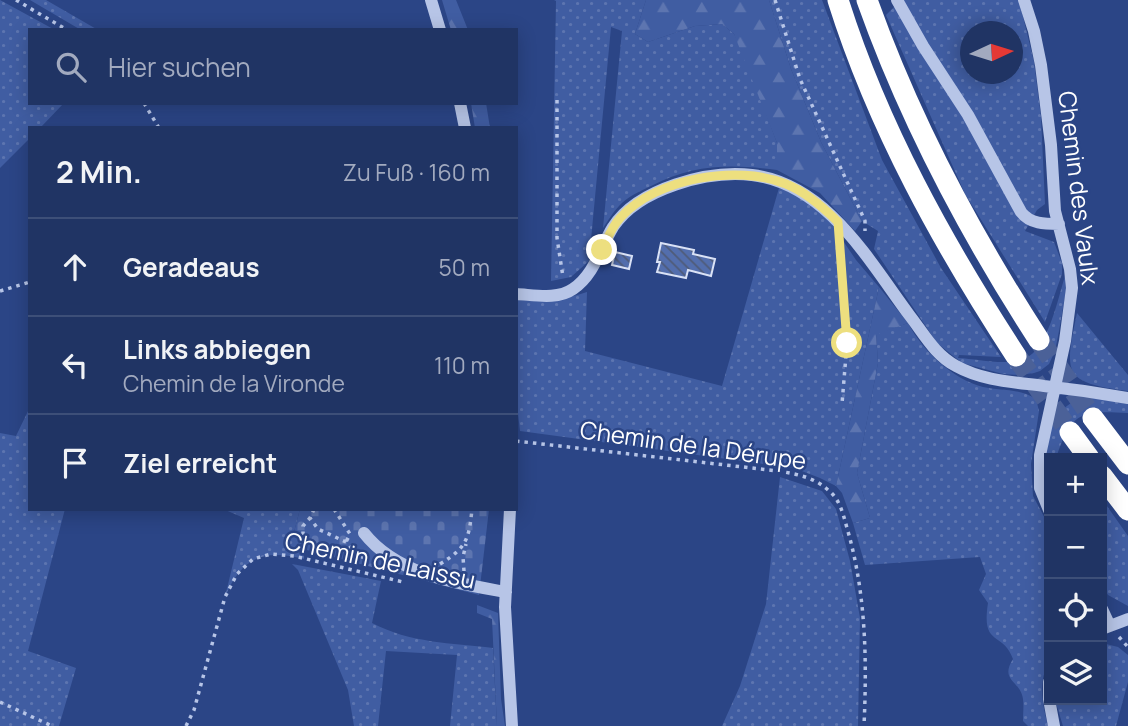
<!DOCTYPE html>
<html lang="de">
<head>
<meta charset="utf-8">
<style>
  :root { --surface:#203464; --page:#2d3f6d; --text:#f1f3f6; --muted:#a2aabf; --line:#3d4f78 }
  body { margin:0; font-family:Manrope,sans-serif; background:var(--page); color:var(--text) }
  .controls { position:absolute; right:21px; bottom:21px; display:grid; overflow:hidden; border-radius:0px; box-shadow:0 4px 18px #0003 }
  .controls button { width:63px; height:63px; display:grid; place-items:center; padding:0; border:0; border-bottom:2px solid var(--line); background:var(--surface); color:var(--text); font:35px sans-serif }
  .compass { position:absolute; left:960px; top:21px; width:63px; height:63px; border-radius:50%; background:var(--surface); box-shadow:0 4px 18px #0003; rotate:86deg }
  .stop { position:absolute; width:21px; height:21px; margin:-16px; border:5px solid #eddf7f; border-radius:50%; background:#fff }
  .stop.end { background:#eddf7f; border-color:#fff; box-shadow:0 2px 7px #0008 }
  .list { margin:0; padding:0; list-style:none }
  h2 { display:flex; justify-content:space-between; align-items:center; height:91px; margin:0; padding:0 28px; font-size:30px }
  h2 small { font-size:23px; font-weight:400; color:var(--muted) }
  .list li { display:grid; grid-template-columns:46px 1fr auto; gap:21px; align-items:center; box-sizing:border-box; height:98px; padding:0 28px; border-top:2px solid var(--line) }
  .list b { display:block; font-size:26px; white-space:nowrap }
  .list p { margin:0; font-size:23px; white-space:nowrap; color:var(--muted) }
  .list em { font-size:23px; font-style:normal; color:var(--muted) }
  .icon { flex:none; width:38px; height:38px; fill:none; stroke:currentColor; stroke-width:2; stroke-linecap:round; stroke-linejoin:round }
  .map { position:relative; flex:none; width:1128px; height:726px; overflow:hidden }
  .search { position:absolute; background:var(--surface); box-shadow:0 4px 18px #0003; left:28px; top:28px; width:490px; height:77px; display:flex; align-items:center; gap:18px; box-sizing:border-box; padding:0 24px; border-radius:0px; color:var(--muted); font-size:26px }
  .panel { position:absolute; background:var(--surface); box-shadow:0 4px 18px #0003; left:28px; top:126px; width:490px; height:385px; border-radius:0px }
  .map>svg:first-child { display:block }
  .grass { fill:url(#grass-dots); fill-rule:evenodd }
  .forest { fill:url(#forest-firs) }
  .cemetery { fill:url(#cemetery-stones) }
  .building { fill:url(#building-back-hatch); stroke:#dae2f6; stroke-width:2 }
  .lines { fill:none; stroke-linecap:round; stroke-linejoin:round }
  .highway-tunnel { stroke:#4b6198; stroke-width:21; stroke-dasharray:21 10; stroke-linecap:butt }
  .path { stroke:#b7c5e7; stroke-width:3.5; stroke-dasharray:3.5 5; stroke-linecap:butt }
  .minor { stroke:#b7c5e7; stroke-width:12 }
  .highway { stroke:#fff; stroke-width:21 }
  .route { stroke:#eddf7f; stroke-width:9 }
  .labels { text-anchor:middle; stroke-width:5; stroke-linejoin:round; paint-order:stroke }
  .street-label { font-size:24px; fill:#fff; stroke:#2b4586 }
</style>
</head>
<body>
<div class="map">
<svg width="1128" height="726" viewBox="0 0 1128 726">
  <defs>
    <pattern id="grass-dots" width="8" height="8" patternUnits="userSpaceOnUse" patternTransform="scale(1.75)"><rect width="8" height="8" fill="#405da2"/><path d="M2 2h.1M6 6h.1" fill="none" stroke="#5d75b0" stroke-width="1.8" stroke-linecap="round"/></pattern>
    <pattern id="forest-firs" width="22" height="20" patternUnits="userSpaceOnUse" patternTransform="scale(1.75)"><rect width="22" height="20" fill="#405da2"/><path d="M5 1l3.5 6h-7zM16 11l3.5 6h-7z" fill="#5d75b0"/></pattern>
    <pattern id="cemetery-stones" width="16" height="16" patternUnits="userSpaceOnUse" patternTransform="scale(1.75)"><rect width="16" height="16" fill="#405da2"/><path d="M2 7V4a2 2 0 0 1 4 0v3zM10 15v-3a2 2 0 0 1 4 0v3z" fill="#5d75b0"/></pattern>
    <pattern id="building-back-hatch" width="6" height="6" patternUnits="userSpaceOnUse" patternTransform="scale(1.75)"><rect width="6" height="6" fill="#536ead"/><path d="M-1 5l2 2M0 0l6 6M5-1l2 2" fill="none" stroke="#4f5b78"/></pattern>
  </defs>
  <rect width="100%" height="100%" fill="#2b4586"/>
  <path class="grass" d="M0 0 55 30H30V103H64L40 128H30V138L0 168Z
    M30 0H46L98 30H81Z
    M554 0H646L635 34 648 42 695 26 722 24 734 34 742 49 777 143V170C730 164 694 164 651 186 640 191 627 197 619 206 613 212 608 221 603 228L622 31 611 27 589 261 571 277 551 281 556 1Z
    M769 0H822L882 160 941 268 1001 357 959 355 958 358C978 359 1005 366 1024 359 1048 350 1058 298 1065 276L1066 290 1059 331 1055 351 1049 364 1040 371 1034 373 1019 375 1003 374 962 363 937 343 874 249 878 231 862 221 821 142 791 69Z
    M901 0H1019L1034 62 1041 117 1045 204 1037 210 1025 231 1054 242 1062 263V274L1045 322 965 194 886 15ZM970 32H1012V74H970Z
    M779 188 802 198 831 223 856 260 879 287 836 486 820 478 794 468 520 431 516 396V300C542 301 563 300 587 292L585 351 722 386Z
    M1077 313 1128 375V391C1063 382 1064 375 1077 313Z
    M908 323C922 350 952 379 983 387 1001 391 1020 388 1036 399L1039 411 1031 464 1033 496 1049 526V661C1038 684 1042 702 1048 726H1028L1023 721C1023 714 1024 706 1023 699 1021 681 999 681 1013 659 1003 630 981 648 988 603L979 590 986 574 980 557 865 565 853 523 870 518 857 473 878 363 876 334Z
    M1086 397 1128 404V413C1080 411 1072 411 1056 458H1049L1047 486C1041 451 1047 406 1086 397Z
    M30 407V509H65L28 651 76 668 59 726H0V433L16 436Z
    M780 477 822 491 836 509 850 561 860 618 858 726H722L740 686 766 604Z
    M1102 499 1128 536V606L1108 595 1102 584Z
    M223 509H300L294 532 303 549 304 559C263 549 242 557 225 597L244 518Z
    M292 564 381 581 372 623C410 643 451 643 493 648L497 726H450L457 655 386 651 378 726H354L348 690 298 570Z
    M1102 643 1118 647 1128 655V682L1116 726H1063L1055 700H1102Z"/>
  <path class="forest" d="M442 0H456L468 30H451Z
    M646 0H769L791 69 821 142 862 221 855 231 820 193 777 170V143L734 34 722 24 695 26 648 42 635 34Z
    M471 103H486L490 128H475Z
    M879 287 908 323 876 335 878 363 857 473 870 518 853 523 842 493 836 486Z
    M477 605 498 613 501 699 505 726H497L492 619 477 613Z"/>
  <path class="cemetery" d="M300 509H489L479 595 303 549 294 532Z"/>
  <path class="building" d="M661 243 694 250 693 254 715 259 711 276 688 270 686 278 657 272 660 262H657Z
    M615 252 632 256 629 269 612 265Z"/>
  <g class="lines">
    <path class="highway-tunnel" d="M1039 340 1093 418
      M1016 356 1070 432"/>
    <path class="path" d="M16 0 67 30
      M775 0 800 79 865 221V231
      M557 100V238L563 277
      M144 103 159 128
      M838 245 847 343 842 404
      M0 291 30 282
      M516 441 778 471C796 474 814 477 828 490 840 499 843 514 847 528 866 593 867 659 864 726
      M314 509 310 518 318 529 346 542 357 556 367 558
      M334 509 350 534 346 542
      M303 535V526L310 518
      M440 564C466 548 469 540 472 509
      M464 571 463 557 466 544
      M1119 637 1128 647
      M0 702 52 726
      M186 726 194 710 225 597 237 574 253 559 271 554 294 556 403 582"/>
    <path class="minor" d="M431 0 440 30
      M897 0 923 46 968 115 1021 212C1030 224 1045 224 1059 224
      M1024 0 1034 31 1041 65 1051 145 1055 211 1070 269 1072 288 1065 341 1040 455V488L1049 510
      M460 103 465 128
      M516 294C535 295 557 300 573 289 595 274 600 248 613 227 639 188 708 170 752 175 827 184 869 261 910 316 924 334 935 355 956 366 983 381 1014 382 1044 386 1072 389 1100 393 1128 398
      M510 509 505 607 512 726
      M364 533C397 575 456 583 506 592
      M1102 609 1109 624
      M1102 629 1128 619
      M1049 682V699L1054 726"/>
    <path class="highway" d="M838 0C878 127 943 244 1016 356
      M867 0C910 121 969 232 1039 340
      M1093 418 1128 464
      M1070 432 1089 458
      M1102 476 1128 510"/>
  </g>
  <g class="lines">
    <path class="route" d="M602 250C607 239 612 226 621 217 657 178 737 164 786 184 806 192 823 207 838 222L847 343"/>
  </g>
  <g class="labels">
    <g class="street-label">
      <text transform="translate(1078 188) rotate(83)" y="8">Chemin des Vaulx</text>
      <text transform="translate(693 446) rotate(8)" y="8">Chemin de la Dérupe</text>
      <text transform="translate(380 561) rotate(12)" y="8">Chemin de Laissu</text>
    </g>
  </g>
</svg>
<div class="controls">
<button>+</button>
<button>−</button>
<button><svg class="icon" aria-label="locate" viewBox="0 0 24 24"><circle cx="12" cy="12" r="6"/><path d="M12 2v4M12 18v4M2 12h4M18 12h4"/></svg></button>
<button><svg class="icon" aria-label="layers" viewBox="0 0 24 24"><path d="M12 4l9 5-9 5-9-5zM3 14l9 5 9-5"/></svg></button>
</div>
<svg class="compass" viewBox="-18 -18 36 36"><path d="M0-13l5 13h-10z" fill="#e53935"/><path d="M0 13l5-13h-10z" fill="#a2aabf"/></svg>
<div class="stop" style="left:847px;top:343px"></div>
<div class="stop end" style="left:602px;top:250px"></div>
<div class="search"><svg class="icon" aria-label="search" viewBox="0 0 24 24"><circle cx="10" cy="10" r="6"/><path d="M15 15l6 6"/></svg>Hier suchen</div>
<section class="panel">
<h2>2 Min.<small>Zu Fuß · 160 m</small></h2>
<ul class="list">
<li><svg class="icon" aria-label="ahead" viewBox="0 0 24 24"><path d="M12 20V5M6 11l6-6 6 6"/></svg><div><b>Geradeaus</b></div><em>50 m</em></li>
<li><svg class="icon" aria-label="left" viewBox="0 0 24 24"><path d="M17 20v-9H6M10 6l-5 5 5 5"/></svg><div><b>Links abbiegen</b><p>Chemin de la Vironde</p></div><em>110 m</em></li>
<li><svg class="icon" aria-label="arrive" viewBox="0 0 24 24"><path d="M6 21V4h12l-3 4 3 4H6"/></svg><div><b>Ziel erreicht</b></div></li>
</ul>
</section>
</div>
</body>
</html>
